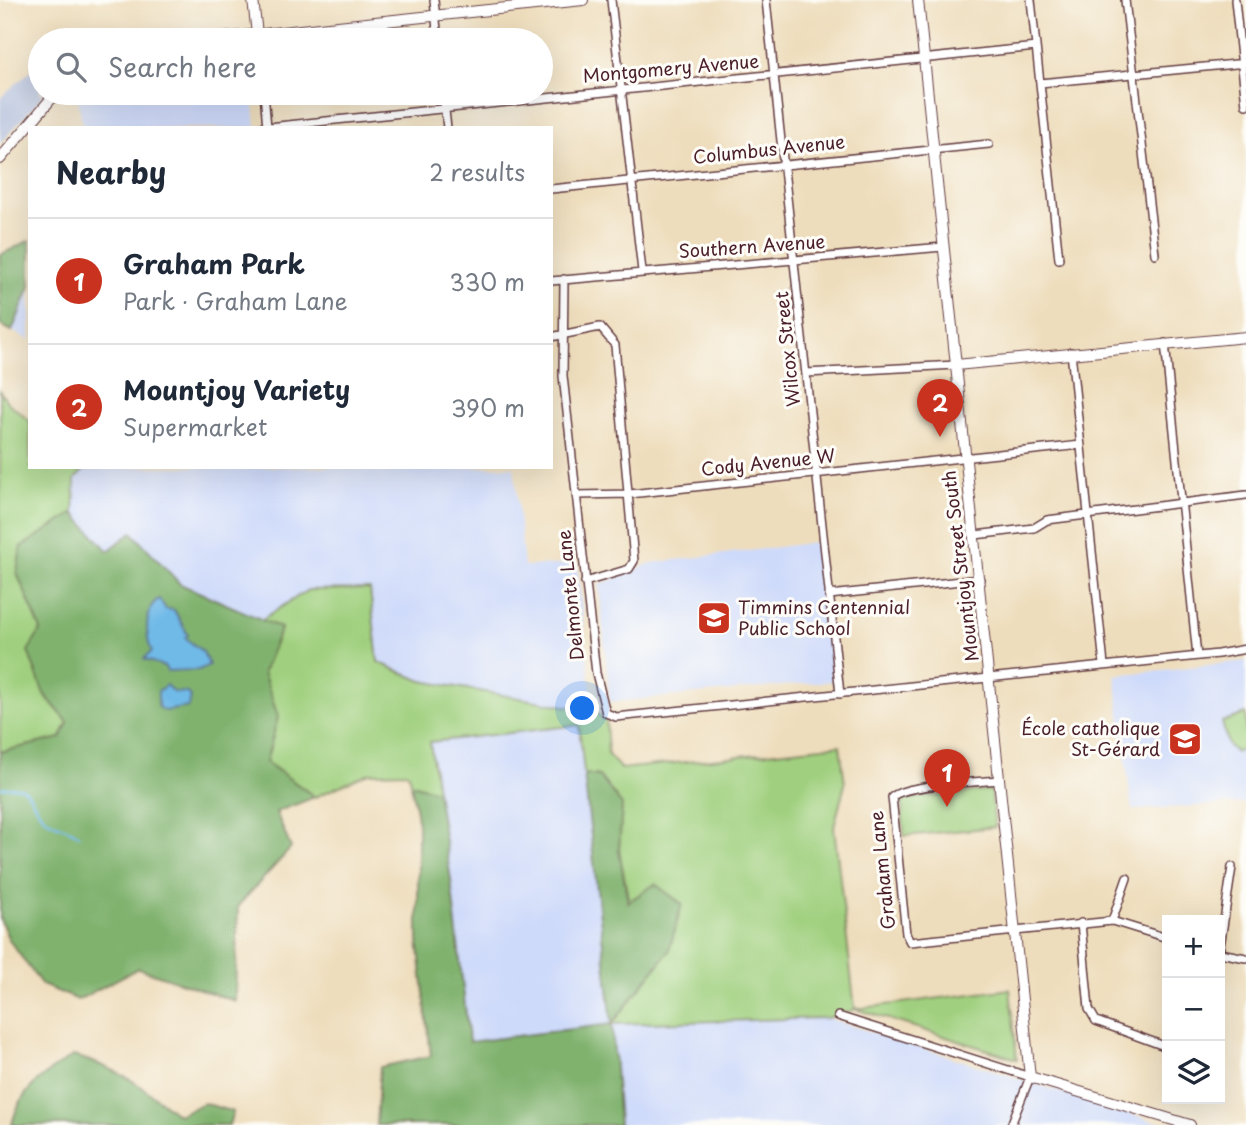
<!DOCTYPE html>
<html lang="en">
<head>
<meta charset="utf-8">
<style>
  :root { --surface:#fff; --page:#f2f2f3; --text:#1f2937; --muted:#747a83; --line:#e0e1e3; --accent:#c8321e }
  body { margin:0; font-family:"Playpen Sans",sans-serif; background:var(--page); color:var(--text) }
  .controls { position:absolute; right:21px; bottom:21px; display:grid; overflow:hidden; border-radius:0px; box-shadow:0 7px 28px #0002 }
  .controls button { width:63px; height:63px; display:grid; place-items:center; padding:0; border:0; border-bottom:2px solid var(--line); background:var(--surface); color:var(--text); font:35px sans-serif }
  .you { position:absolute; left:583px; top:709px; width:24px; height:24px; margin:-18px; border:5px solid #fff; border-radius:50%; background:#1a73e8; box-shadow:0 0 0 10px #1a73e833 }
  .badge { display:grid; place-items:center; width:46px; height:46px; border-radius:50%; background:var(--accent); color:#fff; font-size:23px; font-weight:700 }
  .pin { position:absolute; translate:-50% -58px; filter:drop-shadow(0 2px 4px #0008) }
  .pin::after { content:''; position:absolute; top:37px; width:24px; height:21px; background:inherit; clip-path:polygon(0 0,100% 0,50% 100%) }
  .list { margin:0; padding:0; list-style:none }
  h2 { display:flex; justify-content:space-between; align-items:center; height:91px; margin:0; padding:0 28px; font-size:30px }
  h2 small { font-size:23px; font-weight:400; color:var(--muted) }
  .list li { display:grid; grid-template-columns:46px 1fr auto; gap:21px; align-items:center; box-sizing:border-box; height:126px; padding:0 28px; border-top:2px solid var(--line) }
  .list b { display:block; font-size:26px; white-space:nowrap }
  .list p { margin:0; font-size:23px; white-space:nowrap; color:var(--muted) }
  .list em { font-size:23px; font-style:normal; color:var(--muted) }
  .icon { flex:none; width:38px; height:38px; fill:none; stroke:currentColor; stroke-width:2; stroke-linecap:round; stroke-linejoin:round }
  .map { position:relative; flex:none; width:1246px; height:1125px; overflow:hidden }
  .search { position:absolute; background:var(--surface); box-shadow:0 7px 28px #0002; left:28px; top:28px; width:525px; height:77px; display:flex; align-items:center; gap:18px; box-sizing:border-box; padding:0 24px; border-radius:38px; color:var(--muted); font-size:26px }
  .panel { position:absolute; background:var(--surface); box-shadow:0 7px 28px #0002; left:28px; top:126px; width:525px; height:343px; border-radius:0px }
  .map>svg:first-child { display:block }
  .built { fill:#cedafa }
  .industrial { fill:#b9c4de }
  .green { fill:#a0d07f; stroke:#757855; stroke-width:2 }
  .forest { fill:#80b26e; stroke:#65684c; stroke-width:2 }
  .water { fill:#70bae8; stroke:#5d6c8a; stroke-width:2 }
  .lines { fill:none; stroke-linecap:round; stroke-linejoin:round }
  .stream { stroke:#70bae8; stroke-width:2.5 }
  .minor-casing { stroke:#633c41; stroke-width:10 }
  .tertiary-casing { stroke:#633c41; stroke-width:12 }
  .minor { stroke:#fff; stroke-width:7 }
  .tertiary { stroke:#fff; stroke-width:10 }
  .labels { text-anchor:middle; stroke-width:6; stroke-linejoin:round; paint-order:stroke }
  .street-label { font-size:18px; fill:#4a1f2b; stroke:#fdfcf7 }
  .poi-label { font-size:18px; fill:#4a1f2b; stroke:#fdfcf7; text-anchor:start }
</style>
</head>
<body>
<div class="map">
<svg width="1246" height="1125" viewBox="0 0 1246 1125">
  <rect width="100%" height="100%" fill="#fdfcf7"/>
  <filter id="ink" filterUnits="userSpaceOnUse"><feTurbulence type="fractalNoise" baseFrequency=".0143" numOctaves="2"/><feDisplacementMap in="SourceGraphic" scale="14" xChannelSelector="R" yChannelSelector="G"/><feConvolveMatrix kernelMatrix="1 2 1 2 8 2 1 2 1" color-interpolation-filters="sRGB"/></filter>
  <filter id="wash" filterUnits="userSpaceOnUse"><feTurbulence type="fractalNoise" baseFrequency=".00686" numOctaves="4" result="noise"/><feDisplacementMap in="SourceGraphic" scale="28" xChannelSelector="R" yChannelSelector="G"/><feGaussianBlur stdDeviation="1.57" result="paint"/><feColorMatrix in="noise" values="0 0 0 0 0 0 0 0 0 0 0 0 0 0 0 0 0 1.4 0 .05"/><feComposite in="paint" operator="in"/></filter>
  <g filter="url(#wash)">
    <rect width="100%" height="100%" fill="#eeddbc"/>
    <path class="built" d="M77 93H253L256 128H83Z
      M30 287V340L12 331Z
      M87 467H514L524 566 577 564 593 711 422 681 378 661 308 590 261 620 180 584 132 532 108 551 74 513 75 478Z
      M818 542 834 681 610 702 599 585 651 563Z
      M1246 661V803L1132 810 1115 675Z
      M579 725 613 1024 827 1018 1166 1125H619L612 1025 469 1042 429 742Z"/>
    <path class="industrial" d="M33 69 40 74V93H45L0 144V98Z"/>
    <path class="green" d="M0 391 7 402 30 421V467H87L75 479 74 513 21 547 17 573 42 630 44 694 68 722 61 738 0 752Z
      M370 589 378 662 422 681 593 711 606 720 608 755 621 769 840 745 845 784 834 827 855 1009 1010 989 1017 1059 856 1009 827 1018 612 1024 669 951 629 902 619 850 622 805 599 776 584 774 579 725 430 742 437 791 411 784 408 772 369 773 315 797 266 762 278 717 263 672 281 629 261 620 308 590Z
      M1246 714V750L1235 752 1228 745 1222 722Z
      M991 790 995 827 904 836 902 799Z"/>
    <path class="forest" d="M30 240V287L12 331 0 325V255Z
      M74 513 108 551 132 532 180 584 281 628 263 672 278 717 266 762 315 797 276 812 291 848 238 906 235 1001 138 968 78 1000 42 985 9 940 0 919V752L61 738 68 722 44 694 28 651 41 630 17 573 21 547Z
      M584 774 599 776 622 805 619 850 628 902 655 884 682 904 669 951 612 1024 619 1125H376L380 1067 431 1056 418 940V824L411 784 437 791 451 880 469 1042 612 1024Z
      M73 1056C119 1068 141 1085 178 1115L204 1103 233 1112 229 1125H12C19 1090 44 1074 73 1056Z"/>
    <path class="water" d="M159 599 166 609 174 610 188 635 185 638 203 652 209 665 199 670 167 671 165 667 144 659 152 651C145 640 144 606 159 599Z
      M166 685 173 692 188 693 191 697 189 707 165 711 158 707V691Z"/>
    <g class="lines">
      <path class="stream" d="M0 788C38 783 24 799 45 818 54 825 69 827 79 835"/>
    </g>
  </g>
  <g filter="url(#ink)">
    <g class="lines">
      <g class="minor-casing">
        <path id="minor" d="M434 0 438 40
          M611 0 642 271
          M766 0 840 694
          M1031 0 1059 259
          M1125 0 1155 254
          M1235 0 1246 105
          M1040 83 1246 63
          M264 93 267 127
          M443 93 447 128
          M259 128 1036 47
          M551 189 989 144
          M564 279 563 376 596 673 606 713 616 717 1218 654 1246 649
          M551 281 943 247
          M551 337 600 327 615 345 634 561 629 569 585 582
          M1165 343 1197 656
          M1071 352 1104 665
          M806 373 956 365
          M576 495 630 494 1081 445
          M975 535 1034 528 1047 520 1246 495
          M829 595 980 579
          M1000 780C979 782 905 784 892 797L906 934 910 942 1112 921 1167 938
          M1112 921 1127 878
          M1081 923 1089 1009 1096 1021 1167 1047
          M1220 947 1232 867
          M1220 953 1246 958
          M838 1016 1030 1077 1011 1125"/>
      </g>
      <g class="tertiary-casing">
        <path id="tertiary" d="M253 0 257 34
          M918 0 1030 1077 1190 1125
          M205 40 583 0
          M0 159 56 93
          M956 365 1246 337"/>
      </g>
      <use href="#minor" class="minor"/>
      <use href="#tertiary" class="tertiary"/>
    </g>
  </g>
  <defs>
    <g id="school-square" transform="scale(1.75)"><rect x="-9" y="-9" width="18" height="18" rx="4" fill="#c8321e" stroke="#fdfcf7"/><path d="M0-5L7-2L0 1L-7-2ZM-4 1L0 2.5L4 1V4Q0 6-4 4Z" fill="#fff"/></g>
  </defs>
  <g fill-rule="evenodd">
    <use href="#school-square" x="714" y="618"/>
    <use href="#school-square" x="1185" y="739"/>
  </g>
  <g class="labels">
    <g class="street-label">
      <text transform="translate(671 69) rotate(-5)" y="6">Montgomery Avenue</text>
      <text transform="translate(769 150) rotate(-6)" y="6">Columbus Avenue</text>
      <text transform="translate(752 247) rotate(-4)" y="6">Southern Avenue</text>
      <text transform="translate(788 349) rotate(-96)" y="6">Wilcox Street</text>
      <text transform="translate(768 463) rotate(-6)" y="6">Cody Avenue W</text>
      <text transform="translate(961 566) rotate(-97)" y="6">Mountjoy Street South</text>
      <text transform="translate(571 595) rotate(-96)" y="6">Delmonte Lane</text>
      <text transform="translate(883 870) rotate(-96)" y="6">Graham Lane</text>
    </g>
    <g class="poi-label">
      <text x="738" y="614">Timmins Centennial<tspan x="738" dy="21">Public School</tspan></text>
      <text x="1160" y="735" text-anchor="end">École catholique<tspan x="1160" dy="21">St-Gérard</tspan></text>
    </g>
  </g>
</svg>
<div class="controls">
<button>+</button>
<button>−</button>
<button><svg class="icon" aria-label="layers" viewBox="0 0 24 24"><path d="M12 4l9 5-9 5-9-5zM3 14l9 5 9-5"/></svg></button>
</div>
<div class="you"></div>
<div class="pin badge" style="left:947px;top:807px">1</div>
<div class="pin badge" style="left:940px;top:437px">2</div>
<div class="search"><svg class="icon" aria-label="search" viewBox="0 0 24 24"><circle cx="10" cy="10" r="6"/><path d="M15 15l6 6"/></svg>Search here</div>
<section class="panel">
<h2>Nearby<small>2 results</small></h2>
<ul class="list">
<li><span class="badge">1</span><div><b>Graham Park</b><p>Park · Graham Lane</p></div><em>330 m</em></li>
<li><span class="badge">2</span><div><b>Mountjoy Variety</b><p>Supermarket</p></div><em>390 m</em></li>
</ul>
</section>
</div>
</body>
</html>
